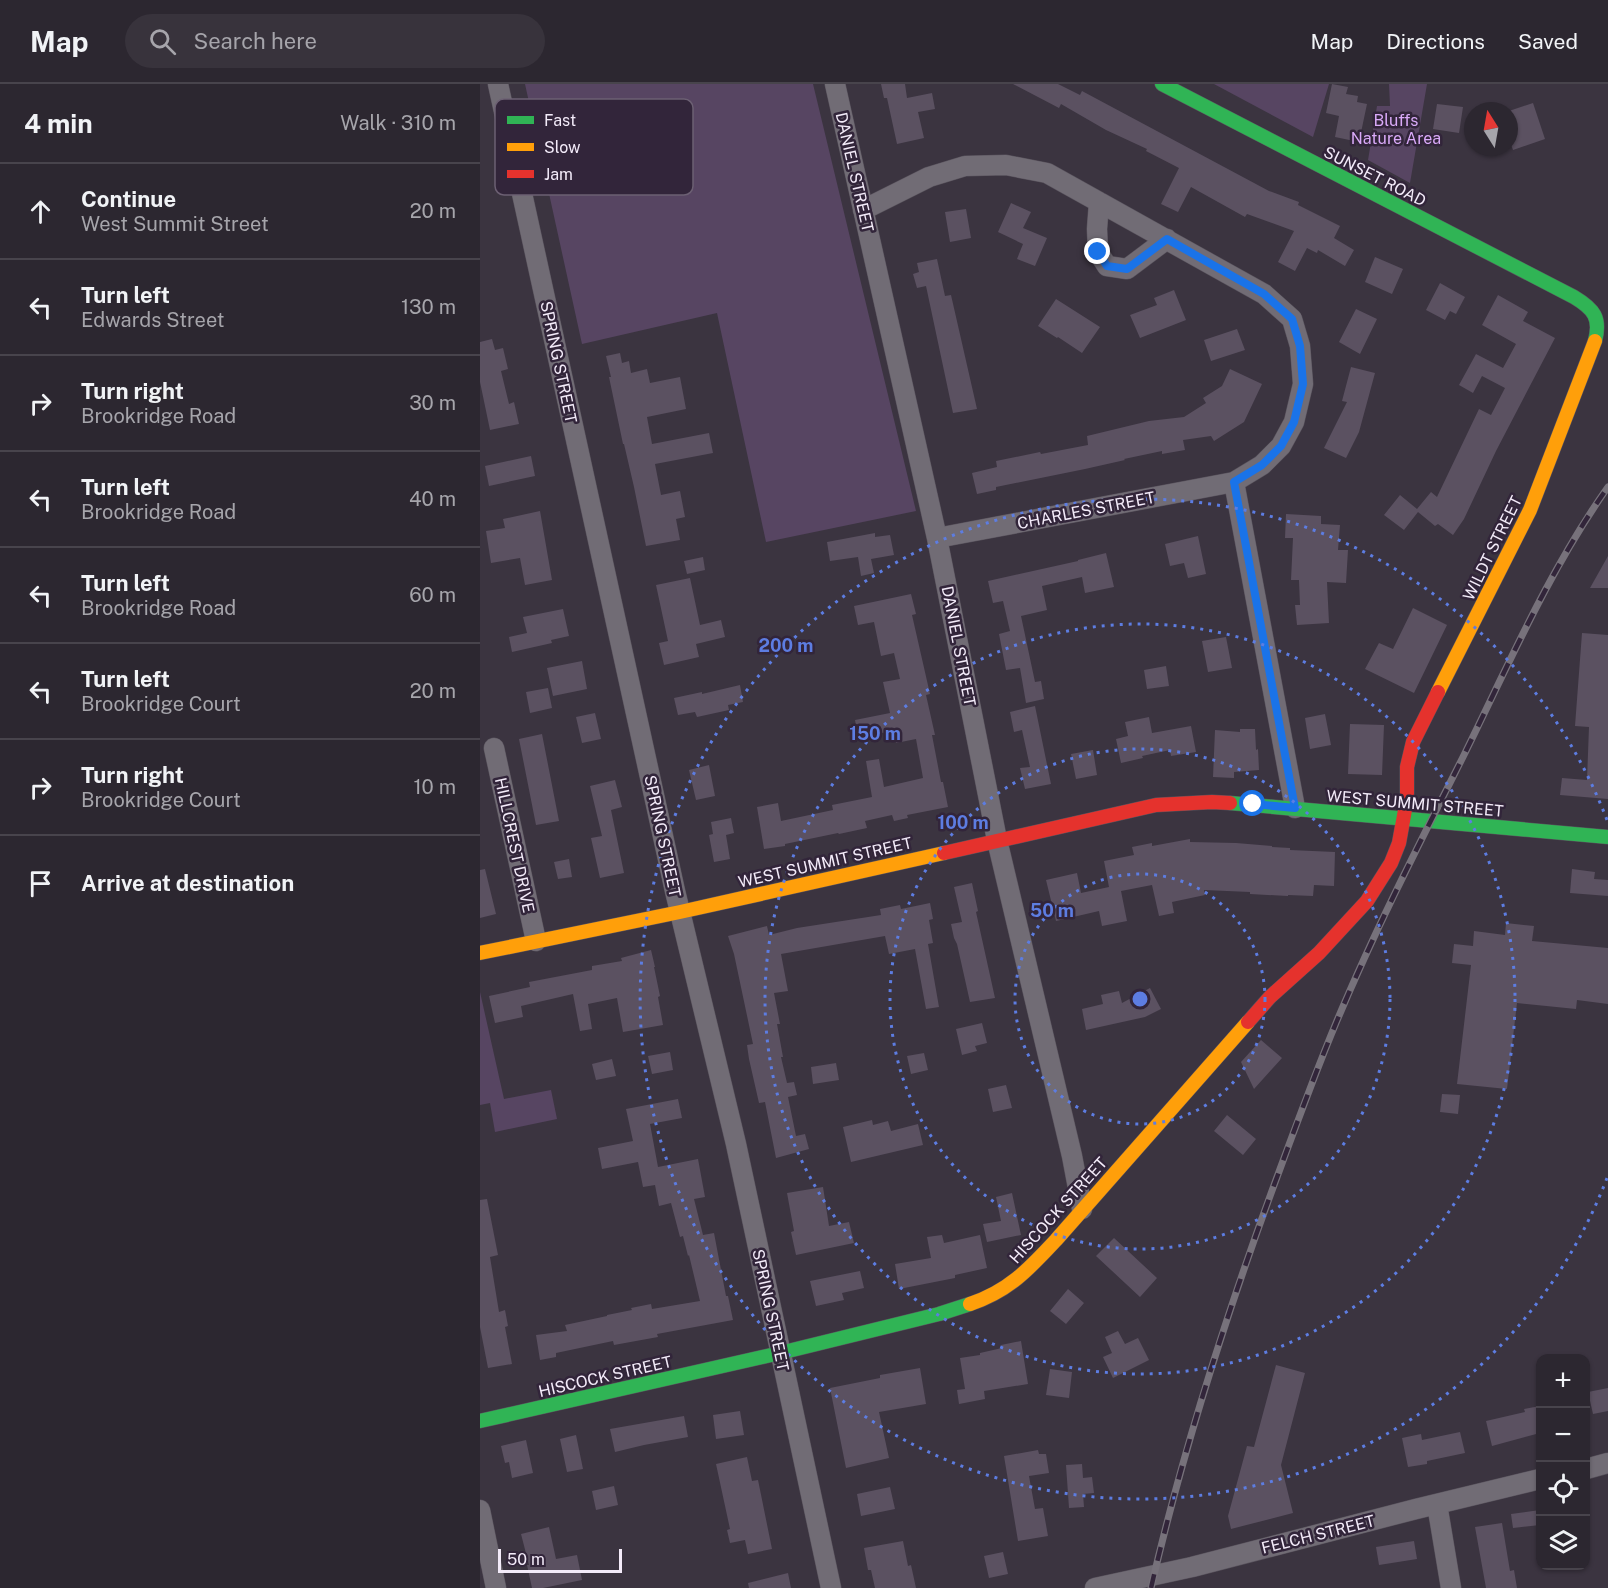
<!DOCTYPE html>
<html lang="en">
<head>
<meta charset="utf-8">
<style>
  :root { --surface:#2c2730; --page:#38333c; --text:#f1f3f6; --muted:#a6a5ab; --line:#48444c }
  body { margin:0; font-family:"Public Sans",sans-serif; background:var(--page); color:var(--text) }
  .controls { position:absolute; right:18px; bottom:18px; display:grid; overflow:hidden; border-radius:12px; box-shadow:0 2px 4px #0004 }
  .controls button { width:54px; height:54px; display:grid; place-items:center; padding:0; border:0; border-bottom:2px solid var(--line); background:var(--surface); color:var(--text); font:30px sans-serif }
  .compass { position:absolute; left:984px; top:18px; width:54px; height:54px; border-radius:50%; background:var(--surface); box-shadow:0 2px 4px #0004; rotate:349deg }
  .scale { position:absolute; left:18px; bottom:15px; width:124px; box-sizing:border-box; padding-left:6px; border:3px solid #f3ebf9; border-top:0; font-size:16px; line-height:21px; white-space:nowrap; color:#f3ebf9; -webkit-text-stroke:4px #32253a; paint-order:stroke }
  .stop { position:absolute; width:18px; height:18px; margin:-14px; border:4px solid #1a73e8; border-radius:50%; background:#fff }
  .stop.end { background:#1a73e8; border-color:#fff; box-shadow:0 2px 6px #0008 }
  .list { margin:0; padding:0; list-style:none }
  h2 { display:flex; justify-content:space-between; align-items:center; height:78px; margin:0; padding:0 24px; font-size:26px }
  h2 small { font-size:20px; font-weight:400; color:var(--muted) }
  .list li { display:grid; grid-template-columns:39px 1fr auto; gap:18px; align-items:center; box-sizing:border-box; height:96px; padding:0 24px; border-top:2px solid var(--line) }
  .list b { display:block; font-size:22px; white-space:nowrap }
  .list p { margin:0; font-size:20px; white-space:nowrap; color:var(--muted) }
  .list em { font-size:20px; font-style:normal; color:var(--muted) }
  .icon { flex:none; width:33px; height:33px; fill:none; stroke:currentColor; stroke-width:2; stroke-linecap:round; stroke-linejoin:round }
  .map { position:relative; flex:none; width:1128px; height:1504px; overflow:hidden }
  header { display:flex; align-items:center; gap:36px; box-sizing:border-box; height:84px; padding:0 30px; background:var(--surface); border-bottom:2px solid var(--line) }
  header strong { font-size:28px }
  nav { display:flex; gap:33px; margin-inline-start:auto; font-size:21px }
  .search { width:420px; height:54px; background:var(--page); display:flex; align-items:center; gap:15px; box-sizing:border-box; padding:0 21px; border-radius:33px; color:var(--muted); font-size:22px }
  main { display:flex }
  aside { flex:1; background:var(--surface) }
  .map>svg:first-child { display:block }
  .green { fill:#574562 }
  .building { fill:#5b5161 }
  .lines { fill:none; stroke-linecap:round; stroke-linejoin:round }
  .street-casing { stroke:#59535d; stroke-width:21 }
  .fast-casing { stroke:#59535d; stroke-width:15 }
  .slow-casing { stroke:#59535d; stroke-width:15 }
  .jam-casing { stroke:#59535d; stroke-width:15 }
  .street { stroke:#716c75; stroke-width:20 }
  .fast { stroke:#30b455; stroke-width:14 }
  .slow { stroke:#ff9f0a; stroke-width:14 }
  .jam { stroke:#e5322d; stroke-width:14 }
  .rail-casing { stroke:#77727b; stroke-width:7 }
  .rail { stroke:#32253a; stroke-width:4.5; stroke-dasharray:14; stroke-linecap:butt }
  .route { stroke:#1a73e8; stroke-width:8 }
  .ring { fill:none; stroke:#5d7de2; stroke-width:3; stroke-dasharray:3 6 }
  .labels { text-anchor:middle; stroke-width:5; stroke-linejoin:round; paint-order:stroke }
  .park-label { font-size:16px; fill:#daaaf9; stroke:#32253a }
  .street-label { font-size:16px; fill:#f3ebf9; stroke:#32253a }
  .key { fill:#32253a; stroke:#6c6073; stroke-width:1.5 }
  .key-label { font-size:16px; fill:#f3ebf9 }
  .centre { fill:#5d7de2; stroke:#32253a; stroke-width:3 }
  .ring-label { font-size:18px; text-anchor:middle; font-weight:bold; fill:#5d7de2; stroke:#32253a; stroke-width:5; stroke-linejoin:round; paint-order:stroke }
</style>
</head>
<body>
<header>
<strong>Map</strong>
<div class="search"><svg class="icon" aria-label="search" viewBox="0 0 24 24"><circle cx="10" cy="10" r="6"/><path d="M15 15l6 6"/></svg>Search here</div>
<nav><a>Map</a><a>Directions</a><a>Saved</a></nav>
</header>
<main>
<aside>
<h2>4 min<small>Walk · 310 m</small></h2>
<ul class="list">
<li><svg class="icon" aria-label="ahead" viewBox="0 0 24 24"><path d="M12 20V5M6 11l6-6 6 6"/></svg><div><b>Continue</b><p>West Summit Street</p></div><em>20 m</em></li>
<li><svg class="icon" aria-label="left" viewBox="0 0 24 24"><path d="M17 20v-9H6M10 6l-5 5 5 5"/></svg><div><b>Turn left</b><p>Edwards Street</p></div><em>130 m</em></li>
<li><svg class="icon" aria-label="right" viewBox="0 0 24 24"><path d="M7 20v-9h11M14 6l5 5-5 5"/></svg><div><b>Turn right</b><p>Brookridge Road</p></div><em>30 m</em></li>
<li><svg class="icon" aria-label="left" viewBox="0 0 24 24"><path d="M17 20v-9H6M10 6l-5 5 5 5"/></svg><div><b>Turn left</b><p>Brookridge Road</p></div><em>40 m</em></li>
<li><svg class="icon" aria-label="left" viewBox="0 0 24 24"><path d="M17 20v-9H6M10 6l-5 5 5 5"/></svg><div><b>Turn left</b><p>Brookridge Road</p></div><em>60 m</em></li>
<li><svg class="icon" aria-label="left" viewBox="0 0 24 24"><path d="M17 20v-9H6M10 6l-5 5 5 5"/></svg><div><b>Turn left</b><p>Brookridge Court</p></div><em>20 m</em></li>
<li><svg class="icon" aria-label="right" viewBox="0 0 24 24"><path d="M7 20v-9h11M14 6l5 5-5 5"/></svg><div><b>Turn right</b><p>Brookridge Court</p></div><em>10 m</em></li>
<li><svg class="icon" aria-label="arrive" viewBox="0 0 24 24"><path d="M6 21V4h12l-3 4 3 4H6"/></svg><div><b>Arrive at destination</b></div></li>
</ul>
</aside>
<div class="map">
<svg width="1128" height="1504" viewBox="0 0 1128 1504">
  <rect width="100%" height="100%" fill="#3b3440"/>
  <path class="green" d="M45 0H333L436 427 286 458 237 229 102 260Z
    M734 0H849L833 53Z
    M909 0H947L930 99 888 76 897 22H910Z
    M0 908 24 1015 71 1006 77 1035 15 1048 10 1019 0 1021Z"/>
  <path class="building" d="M401 0H425L427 14 452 9 455 25 438 28 444 54 417 60 407 14H404Z
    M533 0H578L600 11 602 7 789 107 819 118 818 121 860 142 854 154 874 166 865 182 838 166 837 169 827 164 815 187 798 178 814 147 767 130 765 133 711 103 698 128 681 120 699 84 666 67 667 65 626 46 581 20 579 24Z
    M852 0 868 3 866 10 878 12 877 18 887 20 879 58 855 53 859 32 846 29Z
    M1053 19 1065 55 1033 66 1029 55V27Z
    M957 20 983 23 979 49 953 45Z
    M531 119 551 128 543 144 567 154 555 182 537 175 543 160 518 148Z
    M486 125 491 154 470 158 465 128Z
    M895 173 923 185 912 210 885 198Z
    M457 175 465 212 471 211 497 325 473 329 446 202 437 204 433 190 439 188 437 179Z
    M960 199 985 213 976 230 970 227 965 236 946 226Z
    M694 206 706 236 660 254 650 231 677 221 674 214Z
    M1018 211 1048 228 1043 237 1075 254 1016 367 984 435 973 451 958 440 955 442 938 428 924 446 904 431 920 411 937 425 951 408 957 413 999 325 1011 331 1025 304 1002 292 993 309 979 301 996 270 1023 284 1036 260 1002 241Z
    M576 215 620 243 602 269 578 253 577 254 558 242Z
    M876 225 897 235 880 270 859 258Z
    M757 245 765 266 731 277 724 256Z
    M12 255 15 266 23 264 28 285 21 287 29 320 34 318 39 340 10 346 0 298V258Z
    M140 269 142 279 149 277 151 289 167 285 170 299 200 293 206 325 167 333 172 360 229 349 233 369 175 380 181 411 200 407 205 433 196 435 200 456 166 462 154 403 144 360H143L129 293H131L126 272Z
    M871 283 895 289 879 348 866 374 844 364 867 318 862 317Z
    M750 285 782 300 764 338 734 357 731 352 703 356 705 366 682 370V367L644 375 645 376 605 385 516 403V406L497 410 492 389 517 383 516 377 560 368 561 370 608 361 607 352 669 337 704 333 726 319 723 314 742 302Z
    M51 372 55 392 9 402 5 382Z
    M60 427 72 496 45 501 40 474 11 479 6 447 25 444 23 435Z
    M806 430 841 432V440L860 441 858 466H868L866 499 847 498 849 539 817 541 815 521H820L819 496H811L813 454H805Z
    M395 449V453L410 451 414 471 391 475 394 489 381 492 378 473 350 477 347 458Z
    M718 452 726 490 708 494 704 479 690 482 685 460Z
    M626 469 634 503 605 509 602 493 562 502 567 526 541 532 555 598 561 597 564 615 546 619 540 584 526 586 519 550 530 547 523 517 513 519 508 497 598 477V476Z
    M1128 472V504H1110Z
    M223 473 225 486 207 490 204 477Z
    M210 494 220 541 241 536 245 553 216 560 219 573 184 581 179 559 188 557 176 501Z
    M431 510 436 530 432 531 450 610 446 611 455 651H452L461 698H463L468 723 427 731 428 734 414 737 412 731 385 737 387 744 359 750 358 749 305 760V762L284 765 277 723 298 719 301 737 353 726 352 721 392 713 386 677 399 675 404 703 443 694 436 655 416 659 414 647 378 653 375 636 410 629 403 598 420 595 414 569 401 572 394 538 378 541 374 522Z
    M933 524 967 541 934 609 885 585 899 559 913 565Z
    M83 525 89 552 71 556 72 559 32 568 29 553 47 549 43 533Z
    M1102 549 1128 551V715L1080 711 1082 694 1107 696 1109 643 1095 642Z
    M746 553 752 584 728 588 722 557Z
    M102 577 107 605 73 612 67 584Z
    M686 582 689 602 667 605 664 586Z
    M260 601 263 618 248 621 249 626 217 633 215 628 198 631 194 614 222 608V610Z
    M68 604 72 624 50 629 46 608Z
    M555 622 571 700 545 705 540 684 550 683 542 646 534 648 530 628Z
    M115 629 121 655 102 659 96 633Z
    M845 630 851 661 830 665 825 634Z
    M669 633 672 649 711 642 716 668 691 672 690 666 662 672 663 674 641 679 636 655 648 652 645 638Z
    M870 640 904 641 902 691 868 690Z
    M760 645H775L776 666 778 665 779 686 754 688V694L733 693 735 646 760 648Z
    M62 650 79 737 56 741 39 655Z
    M613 666 617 691 596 695 591 670Z
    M229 681 235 712 216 716 209 686Z
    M135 696 142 723 131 726 144 789 120 794 111 754 122 752 110 702Z
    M251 734 254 749 246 751 250 775 234 778 229 751 233 750 231 738Z
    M710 755V758L756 759 792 762V763L810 764V766L855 768 854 802 834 801 833 812 808 811V812L770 810V808L724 806 725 811 692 818 694 829 679 832 672 801 641 807 647 837 622 842 619 827 576 837 566 796 597 789 601 809 629 803 624 777 654 771 652 763 672 759V762Z
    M89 775 92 793 78 795 74 778Z
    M5 785 16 830 0 834V786Z
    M1092 785 1115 788 1114 795 1128 796V812L1090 809Z
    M492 799 498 827 496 828 515 914 490 918 477 860 474 854 471 840 482 838 474 803Z
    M450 819 453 835 449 836 453 859 448 860 459 923 446 925 435 865 409 870 405 852 301 870 308 907 294 909 300 940H297L303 973H301L307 999 314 998 317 1011 308 1013 316 1052 325 1050 329 1065 296 1074 285 1018 279 1019 269 975 267 961 273 960 254 870 248 852 287 842 289 851 317 844 401 831 400 825 420 821 421 825Z
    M1026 839 1054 842 1052 857 1128 864V920L1097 916 1096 925 1037 919 1027 1005 977 1000 991 881 972 879 974 860 993 862 994 847 1025 851Z
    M171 866 175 883H174L180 912 178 913 183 941 143 948 137 914 108 920 112 945 100 947 93 910 41 922 43 933 15 939 9 912 50 903 49 898 112 886V882L142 877 141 874Z
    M670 904 681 925 665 933 606 946 602 925 623 920 621 911 639 907 642 919Z
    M502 939 507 959 495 962 497 967 482 971 476 945Z
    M781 956 802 974 774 1005 761 978Z
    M190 968 193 986 172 990 168 972Z
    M444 969 448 986 431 990 427 972Z
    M132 975 136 992 116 996 112 980Z
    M356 979 359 996 333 1000 331 983Z
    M526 1001 532 1024 513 1028 508 1005Z
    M962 1010 980 1011 978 1030 960 1028Z
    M198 1015 202 1034 170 1040 178 1083 218 1075 225 1113 214 1115 223 1151 234 1149 246 1212H248L253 1236 177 1250 178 1253 134 1261 133 1257 76 1269V1273L60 1276 56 1251 87 1247 85 1241 127 1232V1231L152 1226 151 1224 171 1220 172 1225 220 1217 209 1171 208 1172 203 1152 200 1153 191 1119 179 1122 175 1101 163 1103 158 1078 122 1085 118 1064 153 1057 146 1025Z
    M747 1031 776 1055 763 1071 734 1047Z
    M392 1036 393 1041 408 1037 411 1047 438 1040 443 1061 371 1078 363 1043Z
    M343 1103 349 1142 369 1138 374 1159 316 1171 311 1148 314 1147 307 1109Z
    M532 1109 541 1151 507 1158 503 1140 521 1137 516 1113Z
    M7 1115 18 1171 10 1173 19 1228 25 1226 28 1242 25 1243 32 1280 8 1284 0 1243V1116Z
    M462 1151 464 1159 500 1151 507 1184 475 1191V1194L419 1205 415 1180 451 1174 447 1153Z
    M634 1154 677 1194 660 1213 616 1172Z
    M380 1187 384 1204 362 1209 364 1216 336 1222 330 1197Z
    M588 1205 604 1219 586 1240 570 1227Z
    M638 1247 645 1260 658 1254 669 1276 633 1294 623 1273 632 1269 625 1253Z
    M541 1257 548 1300 504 1307 505 1315 479 1320 477 1306 485 1305 480 1274 500 1271V1269L522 1264 521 1261Z
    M796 1281 825 1289 801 1381 813 1429 751 1445 748 1432 767 1362 774 1363Z
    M440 1284 446 1320 399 1328 409 1374 366 1384 350 1304 400 1294V1291Z
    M570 1285 592 1288 589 1314 566 1311Z
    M1128 1304V1327L1113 1330 1108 1308Z
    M1060 1322V1349L1012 1362 1006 1337 1045 1328 1044 1325Z
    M260 1327 264 1351 236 1355 233 1331Z
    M204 1332 208 1353 164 1361 135 1368 130 1345Z
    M980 1348 985 1369 947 1377V1380L928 1383 922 1354 941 1350 942 1356Z
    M96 1351 103 1385 87 1388 80 1355Z
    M46 1356 53 1389 32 1394 29 1378 25 1379 21 1362Z
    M558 1366 559 1370H566L569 1389 549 1392 555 1425 563 1424 568 1452 538 1457 524 1372Z
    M267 1373 272 1397 278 1396 292 1465 268 1470 265 1456 250 1459 247 1446 250 1445 236 1380Z
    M602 1380 603 1394 612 1393 614 1409 603 1410 604 1423 589 1424 586 1381Z
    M134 1402 138 1421 116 1426 112 1407Z
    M410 1403 415 1425 381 1432 377 1410Z
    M1060 1426V1441L1033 1444 1031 1430Z
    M1022 1439 1030 1487 1034 1486 1037 1504H1006L995 1443Z
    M69 1443 76 1475 97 1471 102 1496 63 1504H52L47 1481H49L41 1450Z
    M423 1457 428 1482 431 1481 436 1504H395L391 1486H388L384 1464Z
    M934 1457 937 1475 899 1481 896 1463Z
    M523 1468 528 1490 509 1494 504 1472Z
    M308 1489 311 1504H269L268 1499Z"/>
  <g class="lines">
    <g class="street-casing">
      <path id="street" d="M18 0 195 807 256 1060 351 1504
        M355 0 457 454 517 756 592 1072 602 1125
        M619 118 617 145 618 168 627 182 647 185 687 155
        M383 126 449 93 485 82 526 81 567 89 784 210 812 235 820 262 823 300 814 338 801 362 782 381 754 398 457 454
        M754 398 815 724
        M14 664 56 857
        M1106 1385 1128 1379
        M957 1420 971 1504
        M0 1426 16 1504
        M615 1504 712 1483 936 1425 1060 1395"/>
    </g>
    <g class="fast-casing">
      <path id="fast" d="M682 0 1094 213C1114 225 1121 234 1115 257
        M750 719 1128 753
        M0 1337 300 1269 459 1230 490 1220"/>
    </g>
    <g class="slow-casing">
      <path id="slow" d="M958 608 1050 426 1115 257
        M0 869 200 828 464 769
        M490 1220C529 1207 549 1185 576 1156L768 938"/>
    </g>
    <g class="jam-casing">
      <path id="jam" d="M464 769 676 721 732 718 750 719
        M768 938 790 913 839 869 887 817 911 779 919 759 927 715V683L933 658 958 608"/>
    </g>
    <use href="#street" class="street"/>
    <use href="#fast" class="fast"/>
    <use href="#slow" class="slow"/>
    <use href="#jam" class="jam"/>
    <g class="rail-casing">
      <path id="rail" d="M671 1504C704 1361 749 1222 800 1085 818 1036 836 987 856 939 894 848 939 760 983 673 1028 582 1069 486 1128 403"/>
    </g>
    <use href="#rail" class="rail"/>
  </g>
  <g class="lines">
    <path class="route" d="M618 168 627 182 647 185 687 155 784 210 812 235 820 262 823 300 814 338 801 362 782 381 754 398 815 724 773 720"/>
  </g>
  <g class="ring">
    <circle cx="660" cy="915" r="125"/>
    <circle cx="660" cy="915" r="250"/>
    <circle cx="660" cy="915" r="375"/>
    <path d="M1127 1094A500 500 0 1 1 1127 736"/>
  </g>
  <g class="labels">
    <g class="park-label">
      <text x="916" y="42">Bluffs<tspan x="916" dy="18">Nature Area</tspan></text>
    </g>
    <g class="street-label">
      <text transform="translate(375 88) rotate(77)" y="6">DANIEL STREET</text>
      <text transform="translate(895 92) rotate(27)" y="6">SUNSET ROAD</text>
      <text transform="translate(79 278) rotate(78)" y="6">SPRING STREET</text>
      <text transform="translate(606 426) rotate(-11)" y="6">CHARLES STREET</text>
      <text transform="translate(1012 464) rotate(-64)" y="6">WILDT STREET</text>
      <text transform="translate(479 562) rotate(79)" y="6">DANIEL STREET</text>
      <text transform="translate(935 719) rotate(5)" y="6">WEST SUMMIT STREET</text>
      <text transform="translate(183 752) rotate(78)" y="6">SPRING STREET</text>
      <text transform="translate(35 761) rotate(78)" y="6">HILLCREST DRIVE</text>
      <text transform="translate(345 778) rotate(-13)" y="6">WEST SUMMIT STREET</text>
      <text transform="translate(578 1126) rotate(-48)" y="6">HISCOCK STREET</text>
      <text transform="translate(291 1226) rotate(78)" y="6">SPRING STREET</text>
      <text transform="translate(125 1292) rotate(-13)" y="6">HISCOCK STREET</text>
      <text transform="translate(838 1450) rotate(-14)" y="6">FELCH STREET</text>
    </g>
  </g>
  <rect x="15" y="15" width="198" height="96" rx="9" class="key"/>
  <rect x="27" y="32" width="27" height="8" fill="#30b455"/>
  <rect x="27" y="59" width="27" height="8" fill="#ff9f0a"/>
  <rect x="27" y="86" width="27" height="8" fill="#e5322d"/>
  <g class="key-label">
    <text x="64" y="42">Fast</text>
    <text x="64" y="69">Slow</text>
    <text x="64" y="96">Jam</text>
  </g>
  <circle cx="660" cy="915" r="9" class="centre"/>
  <g class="ring-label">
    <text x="306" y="568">200 m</text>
    <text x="395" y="656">150 m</text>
    <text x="483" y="745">100 m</text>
    <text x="572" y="833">50 m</text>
  </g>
</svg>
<div class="controls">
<button>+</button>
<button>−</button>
<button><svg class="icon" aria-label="locate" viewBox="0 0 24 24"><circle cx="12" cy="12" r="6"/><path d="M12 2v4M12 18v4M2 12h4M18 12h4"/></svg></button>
<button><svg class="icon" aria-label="layers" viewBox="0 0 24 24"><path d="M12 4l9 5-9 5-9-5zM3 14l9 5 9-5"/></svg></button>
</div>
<svg class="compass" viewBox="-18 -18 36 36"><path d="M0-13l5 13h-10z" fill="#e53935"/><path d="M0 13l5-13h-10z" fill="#a6a5ab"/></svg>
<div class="scale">50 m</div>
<div class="stop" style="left:773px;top:720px"></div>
<div class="stop end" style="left:618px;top:168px"></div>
</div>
</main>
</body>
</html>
